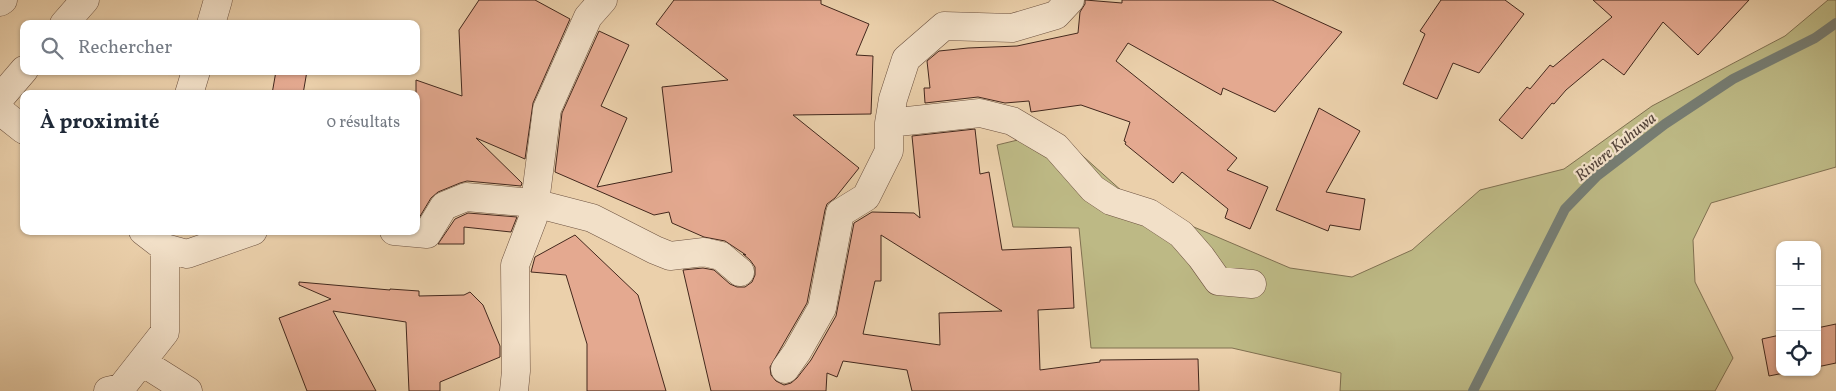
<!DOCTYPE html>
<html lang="fr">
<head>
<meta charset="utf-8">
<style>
  :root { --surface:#fff; --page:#f2f2f3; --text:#1f2937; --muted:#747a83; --line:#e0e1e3 }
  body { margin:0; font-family:Vollkorn,serif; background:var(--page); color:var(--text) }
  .controls { position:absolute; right:15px; bottom:15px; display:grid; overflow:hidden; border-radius:10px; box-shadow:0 1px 4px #0004 }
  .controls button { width:45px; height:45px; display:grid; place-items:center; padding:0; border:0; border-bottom:1px solid var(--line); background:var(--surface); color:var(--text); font:25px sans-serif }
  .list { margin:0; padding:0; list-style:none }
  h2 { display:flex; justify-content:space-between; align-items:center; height:65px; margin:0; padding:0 20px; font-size:21px }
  h2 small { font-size:16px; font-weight:400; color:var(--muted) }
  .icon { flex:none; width:28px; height:28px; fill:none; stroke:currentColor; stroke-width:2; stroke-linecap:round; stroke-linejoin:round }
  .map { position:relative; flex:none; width:1836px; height:391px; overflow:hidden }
  .search { position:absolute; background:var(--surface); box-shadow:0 1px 4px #0004; left:20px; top:20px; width:400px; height:55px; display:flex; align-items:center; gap:12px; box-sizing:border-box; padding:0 18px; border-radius:10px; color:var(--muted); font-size:19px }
  .panel { position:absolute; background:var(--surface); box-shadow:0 1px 4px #0004; left:20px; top:90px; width:400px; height:145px; border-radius:10px }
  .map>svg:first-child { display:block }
  .green { fill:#bdb985; stroke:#807051 }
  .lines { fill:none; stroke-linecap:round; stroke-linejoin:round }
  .stream { stroke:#767d73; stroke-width:10 }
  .building { fill:#e4a990; stroke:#43281d; fill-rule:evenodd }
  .minor-casing { stroke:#6d5240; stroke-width:29 }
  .minor { stroke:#f2e0c8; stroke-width:28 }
  .labels { text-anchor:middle; stroke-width:4.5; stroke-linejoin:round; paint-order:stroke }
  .water-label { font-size:16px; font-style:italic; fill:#54443a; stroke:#f2e0c8 }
</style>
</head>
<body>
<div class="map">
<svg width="1836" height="391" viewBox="0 0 1836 391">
  <rect width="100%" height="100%" fill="#ebd0ab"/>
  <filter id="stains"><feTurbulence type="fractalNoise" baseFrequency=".004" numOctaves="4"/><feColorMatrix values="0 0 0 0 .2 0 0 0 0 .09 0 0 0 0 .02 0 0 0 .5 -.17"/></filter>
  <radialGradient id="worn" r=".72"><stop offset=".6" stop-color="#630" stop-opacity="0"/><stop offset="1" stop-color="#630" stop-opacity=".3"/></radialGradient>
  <path class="green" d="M1828 0H1836V167L1711 203 1693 240 1695 282 1733 358 1715 391H1340L1341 373 1232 348H1091L1079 228 1013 227 997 145 1055 131 1133 201 1290 268 1352 277 1412 250 1480 190 1564 169 1652 106 1785 36Z"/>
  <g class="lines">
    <path class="stream" d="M1473 391 1565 209 1597 176 1665 124 1733 79 1815 38 1836 23"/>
  </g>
  <path class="building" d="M479 0H535L570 19 533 103 525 159 476 138 522 183 521 186 467 181 460 183 438 192 431 198 419 218 416 217V80L462 96 459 30Z
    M674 0H821V4L869 24 856 55 873 56 871 114 793 115 859 168 835 198 827 204 825 210 807 303 770 367 771 375 776 381 784 385 791 383 797 378 811 360 836 316 854 223 872 212 914 213 920 218 912 136 975 129 980 174 989 172 1002 250 1071 247 1074 308 1038 310 1040 370 1100 362V360L1198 359 1199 391H912L907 370 843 361 837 377 827 373 826 391H711L683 270 703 268 714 270 730 284 737 287H745L752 282 755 275V267L750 260 743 254 746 255 725 241 704 237 672 223 669 212 654 215 555 172 562 113 599 31 629 45 601 106 627 118 597 187 672 172 662 87 728 80 656 24ZM881 235 1002 311 939 313 940 345 863 334 875 281H881Z
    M1085 0 1122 3V0H1272L1342 32 1275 112 1223 88 1221 95 1128 43 1116 61 1237 158 1227 170 1268 187 1250 229 1225 218 1228 209 1182 172 1173 183 1125 144 1126 142 1124 141 1130 122 1081 105 1031 112 1029 101 1005 103 978 97 925 103 924 88H930L927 61 939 51 968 48 1017 46 1078 33 1080 12 1085 4Z
    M1441 0H1505L1524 14 1479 73 1453 63 1437 99 1403 84 1425 34 1420 31Z
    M1593 0H1749L1698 55 1663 22 1624 75 1603 59 1566 90 1554 104 1552 103 1522 139 1499 120 1527 87 1530 89 1550 65 1553 67 1612 17Z
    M276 71H307L303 94H272Z
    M1319 108 1360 131 1326 192 1365 199 1360 230 1330 225 1328 231 1276 210Z
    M468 213 517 217 511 232 464 227V244H438L455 219Z
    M575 235 638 295 666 391H587V344L566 275 531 272 535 257Z
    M299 282 390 290V289L419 291V296L464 295 470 292 483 305 500 346V357L440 382V391H409L406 322 333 311 376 391H307L279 318 331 299 299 285Z
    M1836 324V363L1817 367V328Z
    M1780 335V372H1789L1769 376 1762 339Z"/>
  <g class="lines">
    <g class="minor-casing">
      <path id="minor" d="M0 2 3 0
        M64 24 85 0
        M211 24 218 0
        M189 94 196 71
        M0 98 24 70
        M0 111 24 130
        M889 123 980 113 1012 121 1056 147 1093 189 1111 201 1149 213 1181 234 1201 257 1218 281 1252 284
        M143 231 165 248 187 254 253 231
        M394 231 427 234 444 206 466 197 534 203 592 218 655 250 670 256 704 252 721 256 740 272
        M142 362 188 391
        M785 369 797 352 822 308 840 213 866 197 889 151V123L893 99 906 59 944 26 1012 28 1056 15 1070 0
        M108 391 121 388 165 332V248
        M514 391 516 371 515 265 533 218 547 109 588 17 603 0"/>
    </g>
    <use href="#minor" class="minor"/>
  </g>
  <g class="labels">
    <g class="water-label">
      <text transform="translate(1615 146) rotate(-39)" y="6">Riviere Kuhuwa</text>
    </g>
  </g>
  <rect width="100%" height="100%" filter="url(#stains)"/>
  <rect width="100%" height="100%" fill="url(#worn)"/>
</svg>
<div class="controls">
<button>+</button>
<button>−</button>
<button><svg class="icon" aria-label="locate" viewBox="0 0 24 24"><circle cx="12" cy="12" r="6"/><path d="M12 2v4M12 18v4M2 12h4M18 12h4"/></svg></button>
</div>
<div class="search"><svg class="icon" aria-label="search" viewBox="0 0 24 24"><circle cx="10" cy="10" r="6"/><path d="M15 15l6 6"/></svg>Rechercher</div>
<section class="panel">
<h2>À proximité<small>0 résultats</small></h2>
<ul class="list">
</ul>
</section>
</div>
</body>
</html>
